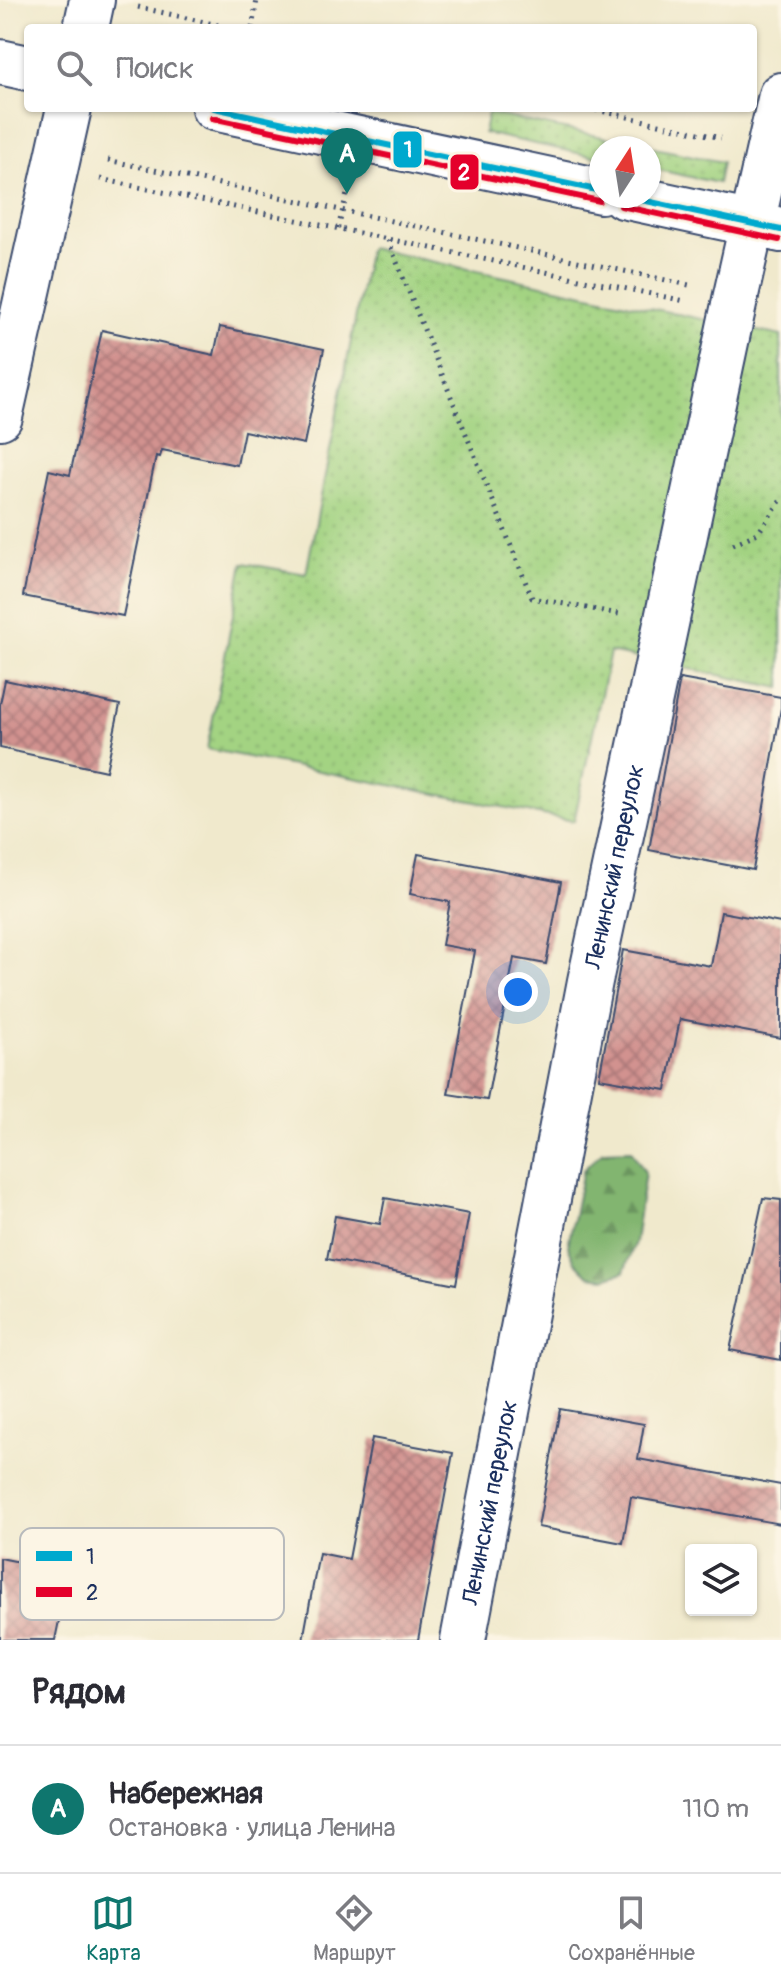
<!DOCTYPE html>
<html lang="ru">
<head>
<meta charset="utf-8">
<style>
  :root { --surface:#fff; --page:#f2f2f3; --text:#2b2b33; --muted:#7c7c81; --line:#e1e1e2; --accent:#0f766e }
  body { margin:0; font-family:Pangolin,sans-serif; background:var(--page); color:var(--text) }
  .controls { position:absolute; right:24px; bottom:24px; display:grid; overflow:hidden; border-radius:8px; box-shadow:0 2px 6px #0004 }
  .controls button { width:72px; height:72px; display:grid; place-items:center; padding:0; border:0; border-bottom:2px solid var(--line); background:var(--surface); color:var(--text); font:40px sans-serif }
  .compass { position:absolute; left:589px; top:136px; width:72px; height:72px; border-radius:50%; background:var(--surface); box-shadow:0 2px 6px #0004; rotate:12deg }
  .you { position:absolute; left:518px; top:992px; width:28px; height:28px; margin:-20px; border:6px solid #fff; border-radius:50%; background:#1a73e8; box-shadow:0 0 0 12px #1a73e833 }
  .badge { display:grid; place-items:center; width:52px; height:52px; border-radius:50%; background:var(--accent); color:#fff; font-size:26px; font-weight:700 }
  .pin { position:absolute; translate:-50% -66px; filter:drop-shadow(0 2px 4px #0008) }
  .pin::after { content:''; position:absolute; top:42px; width:28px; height:24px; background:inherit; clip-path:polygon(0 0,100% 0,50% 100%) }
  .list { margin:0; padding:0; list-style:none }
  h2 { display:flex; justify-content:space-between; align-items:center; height:104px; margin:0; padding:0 32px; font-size:34px }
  h2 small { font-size:26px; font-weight:400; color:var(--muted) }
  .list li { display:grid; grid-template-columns:52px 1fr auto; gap:24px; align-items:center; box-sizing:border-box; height:128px; padding:0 32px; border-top:2px solid var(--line) }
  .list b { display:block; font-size:30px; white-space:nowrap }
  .list p { margin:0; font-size:26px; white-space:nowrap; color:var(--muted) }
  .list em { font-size:26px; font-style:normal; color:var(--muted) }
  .icon { flex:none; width:44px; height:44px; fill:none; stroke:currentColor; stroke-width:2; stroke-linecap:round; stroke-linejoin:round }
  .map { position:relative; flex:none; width:781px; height:1640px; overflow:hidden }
  .search { position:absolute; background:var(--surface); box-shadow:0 2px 6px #0004; left:24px; right:24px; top:24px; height:88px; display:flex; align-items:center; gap:20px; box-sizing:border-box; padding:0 28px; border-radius:8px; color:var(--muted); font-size:30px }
  .sheet { height:232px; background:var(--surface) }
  nav { display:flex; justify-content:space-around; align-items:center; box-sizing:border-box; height:112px; border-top:2px solid var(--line); background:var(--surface); font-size:22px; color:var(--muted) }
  nav a { display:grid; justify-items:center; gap:4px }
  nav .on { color:var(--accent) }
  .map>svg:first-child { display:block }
  .green { fill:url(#green-dots); stroke:#5f8170; stroke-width:2 }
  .forest { fill:url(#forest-firs); stroke:#4e7267; stroke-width:2 }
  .building { fill:url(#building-cross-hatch) }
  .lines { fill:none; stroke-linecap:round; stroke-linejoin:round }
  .minor-casing { stroke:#3b4b6e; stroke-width:48 }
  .path { stroke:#3b4b6e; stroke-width:5; stroke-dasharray:2 6; stroke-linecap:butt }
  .minor { stroke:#fff; stroke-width:44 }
  .bus-1-casing { stroke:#fcf5e5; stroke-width:12 }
  .bus-2-casing { stroke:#fcf5e5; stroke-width:12 }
  .bus-1 { stroke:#00a9ce; stroke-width:6 }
  .bus-2 { stroke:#e4002b; stroke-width:6 }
  .labels { text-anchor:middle; stroke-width:6; stroke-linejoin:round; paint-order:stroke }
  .street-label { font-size:24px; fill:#1b2f5e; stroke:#fcf5e5 }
  .key { fill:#fcf5e5; stroke:#b8babc; stroke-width:2 }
  .key-label { font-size:22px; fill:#1b2f5e }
  .line-badge { stroke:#fcf5e5; stroke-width:3 }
  .badge-label { font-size:22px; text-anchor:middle; font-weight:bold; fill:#fff }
</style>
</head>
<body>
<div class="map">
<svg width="781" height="1640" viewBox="0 0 781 1640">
  <defs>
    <pattern id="green-dots" width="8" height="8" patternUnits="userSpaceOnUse" patternTransform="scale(2)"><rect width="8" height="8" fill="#a3d382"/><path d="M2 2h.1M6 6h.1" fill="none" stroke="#8cb573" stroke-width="1.8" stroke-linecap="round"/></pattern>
    <pattern id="forest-firs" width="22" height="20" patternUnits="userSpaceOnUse" patternTransform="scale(2)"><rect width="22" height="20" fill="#82b570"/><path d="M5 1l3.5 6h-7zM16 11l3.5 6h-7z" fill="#6a945f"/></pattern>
    <pattern id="building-cross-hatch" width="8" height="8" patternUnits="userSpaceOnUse" patternTransform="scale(2)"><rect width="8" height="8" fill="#d2928f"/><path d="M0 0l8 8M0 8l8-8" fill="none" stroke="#aa7878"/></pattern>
  </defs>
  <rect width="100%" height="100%" fill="#fcf5e5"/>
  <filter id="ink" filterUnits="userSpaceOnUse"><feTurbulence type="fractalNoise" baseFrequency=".0125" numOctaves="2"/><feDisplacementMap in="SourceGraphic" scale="16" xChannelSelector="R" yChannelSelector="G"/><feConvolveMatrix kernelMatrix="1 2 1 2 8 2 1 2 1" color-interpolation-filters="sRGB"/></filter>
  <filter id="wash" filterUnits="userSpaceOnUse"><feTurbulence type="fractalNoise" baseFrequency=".006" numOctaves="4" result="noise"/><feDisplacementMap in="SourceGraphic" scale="32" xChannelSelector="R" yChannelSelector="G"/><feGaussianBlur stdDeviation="1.8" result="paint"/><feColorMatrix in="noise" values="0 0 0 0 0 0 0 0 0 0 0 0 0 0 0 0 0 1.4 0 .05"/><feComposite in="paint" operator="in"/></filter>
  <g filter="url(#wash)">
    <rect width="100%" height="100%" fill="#f0e9cc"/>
    <path class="green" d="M488 113 722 162 718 183 649 168V148H601V158L484 133Z
      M369 248 781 336V688L610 652 574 821 207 749 243 563 306 574Z"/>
    <path class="forest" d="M631 1150 645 1172 635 1242 624 1272 605 1278 589 1276 575 1262 568 1246 583 1170 603 1151Z"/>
    <g id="blocks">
      <path class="building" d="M220 327 324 349 304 444 244 431 237 465 162 450 160 457 156 456 123 616 23 596 49 470 70 475 102 330 214 355Z
        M680 679 781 697V708L753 870 649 850Z
        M5 680 120 705 106 771 0 748V704Z
        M418 854 561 882 546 964 514 958 487 1100 448 1094 475 951 442 945 450 902 410 894Z
        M721 912 781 923V1038L680 1019 666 1090 599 1078 623 950 711 966Z
        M385 1198 469 1214 456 1284 327 1259 335 1216 380 1224Z
        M763 1198 781 1200V1360L730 1350Z
        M560 1409 644 1424 638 1459 781 1485V1524L631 1497 623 1543 538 1527Z
        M372 1438 453 1453 418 1640H303L319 1553 349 1559Z
        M0 1558 69 1572 55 1640H0Z"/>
    </g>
  </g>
  <g filter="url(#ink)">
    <use href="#blocks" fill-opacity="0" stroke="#3b4b6e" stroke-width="2"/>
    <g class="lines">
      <g class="minor-casing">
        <g id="minor">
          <path d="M86 28 92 0"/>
          <path d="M0 62 28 68"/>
          <path d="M214 108 601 191"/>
          <path d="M623 196 781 230"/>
          <path d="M0 417 69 108"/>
          <path id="s1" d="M463 1640 590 981 736 295 781 95"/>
        </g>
      </g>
      <path class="path" d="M138 7 231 28
        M252 28 257 0
        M588 108 721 138
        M108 160 689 285
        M100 179 685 301
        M338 228 347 194
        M388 240 532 598 619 614
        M733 544 758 533 781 500"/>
      <use href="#minor" class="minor"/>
      <g class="bus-1-casing">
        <path id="bus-1" d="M214 108 601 191
          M623 196 781 230"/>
      </g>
      <g class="bus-2-casing">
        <path id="bus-2" d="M212 118 599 201
          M621 206 779 240"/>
      </g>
      <use href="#bus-1" class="bus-1"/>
      <use href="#bus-2" class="bus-2"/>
    </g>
  </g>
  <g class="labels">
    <g class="street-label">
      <text dy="8" stroke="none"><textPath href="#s1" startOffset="788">Ленинский переулок</textPath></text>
      <text dy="8" stroke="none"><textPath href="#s1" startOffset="140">Ленинский переулок</textPath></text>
    </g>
  </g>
  <rect x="20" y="1528" width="264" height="92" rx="12" class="key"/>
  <rect x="36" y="1551" width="36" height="10" fill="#00a9ce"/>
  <rect x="36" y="1587" width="36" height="10" fill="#e4002b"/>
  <g class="key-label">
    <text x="86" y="1564">1</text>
    <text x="86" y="1600">2</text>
  </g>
  <g class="line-badge">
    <rect x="392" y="130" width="31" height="39" rx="8" fill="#00a9ce"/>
    <rect x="449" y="153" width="31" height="38" rx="8" fill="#e4002b"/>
  </g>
  <g class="badge-label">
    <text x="408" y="157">1</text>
    <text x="464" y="180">2</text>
  </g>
</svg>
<div class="controls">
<button><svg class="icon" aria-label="layers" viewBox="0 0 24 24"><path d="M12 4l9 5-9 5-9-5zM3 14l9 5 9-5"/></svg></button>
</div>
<svg class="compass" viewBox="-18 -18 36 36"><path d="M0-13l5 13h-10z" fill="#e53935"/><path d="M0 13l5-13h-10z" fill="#7c7c81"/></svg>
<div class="you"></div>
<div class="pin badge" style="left:347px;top:194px">A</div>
<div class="search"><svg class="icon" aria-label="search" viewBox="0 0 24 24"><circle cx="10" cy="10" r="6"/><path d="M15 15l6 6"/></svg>Поиск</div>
</div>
<section class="sheet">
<h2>Рядом<small></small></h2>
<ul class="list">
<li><span class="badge">A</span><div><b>Набережная</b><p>Остановка · улица Ленина</p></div><em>110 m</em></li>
</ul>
</section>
<nav>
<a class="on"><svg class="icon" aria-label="map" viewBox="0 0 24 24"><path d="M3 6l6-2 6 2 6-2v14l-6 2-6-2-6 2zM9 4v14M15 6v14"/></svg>Карта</a>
<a><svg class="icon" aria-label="directions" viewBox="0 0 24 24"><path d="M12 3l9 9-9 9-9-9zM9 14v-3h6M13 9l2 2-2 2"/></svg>Маршрут</a>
<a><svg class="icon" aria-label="saved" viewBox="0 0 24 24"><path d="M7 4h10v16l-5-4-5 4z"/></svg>Сохранённые</a>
</nav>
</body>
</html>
